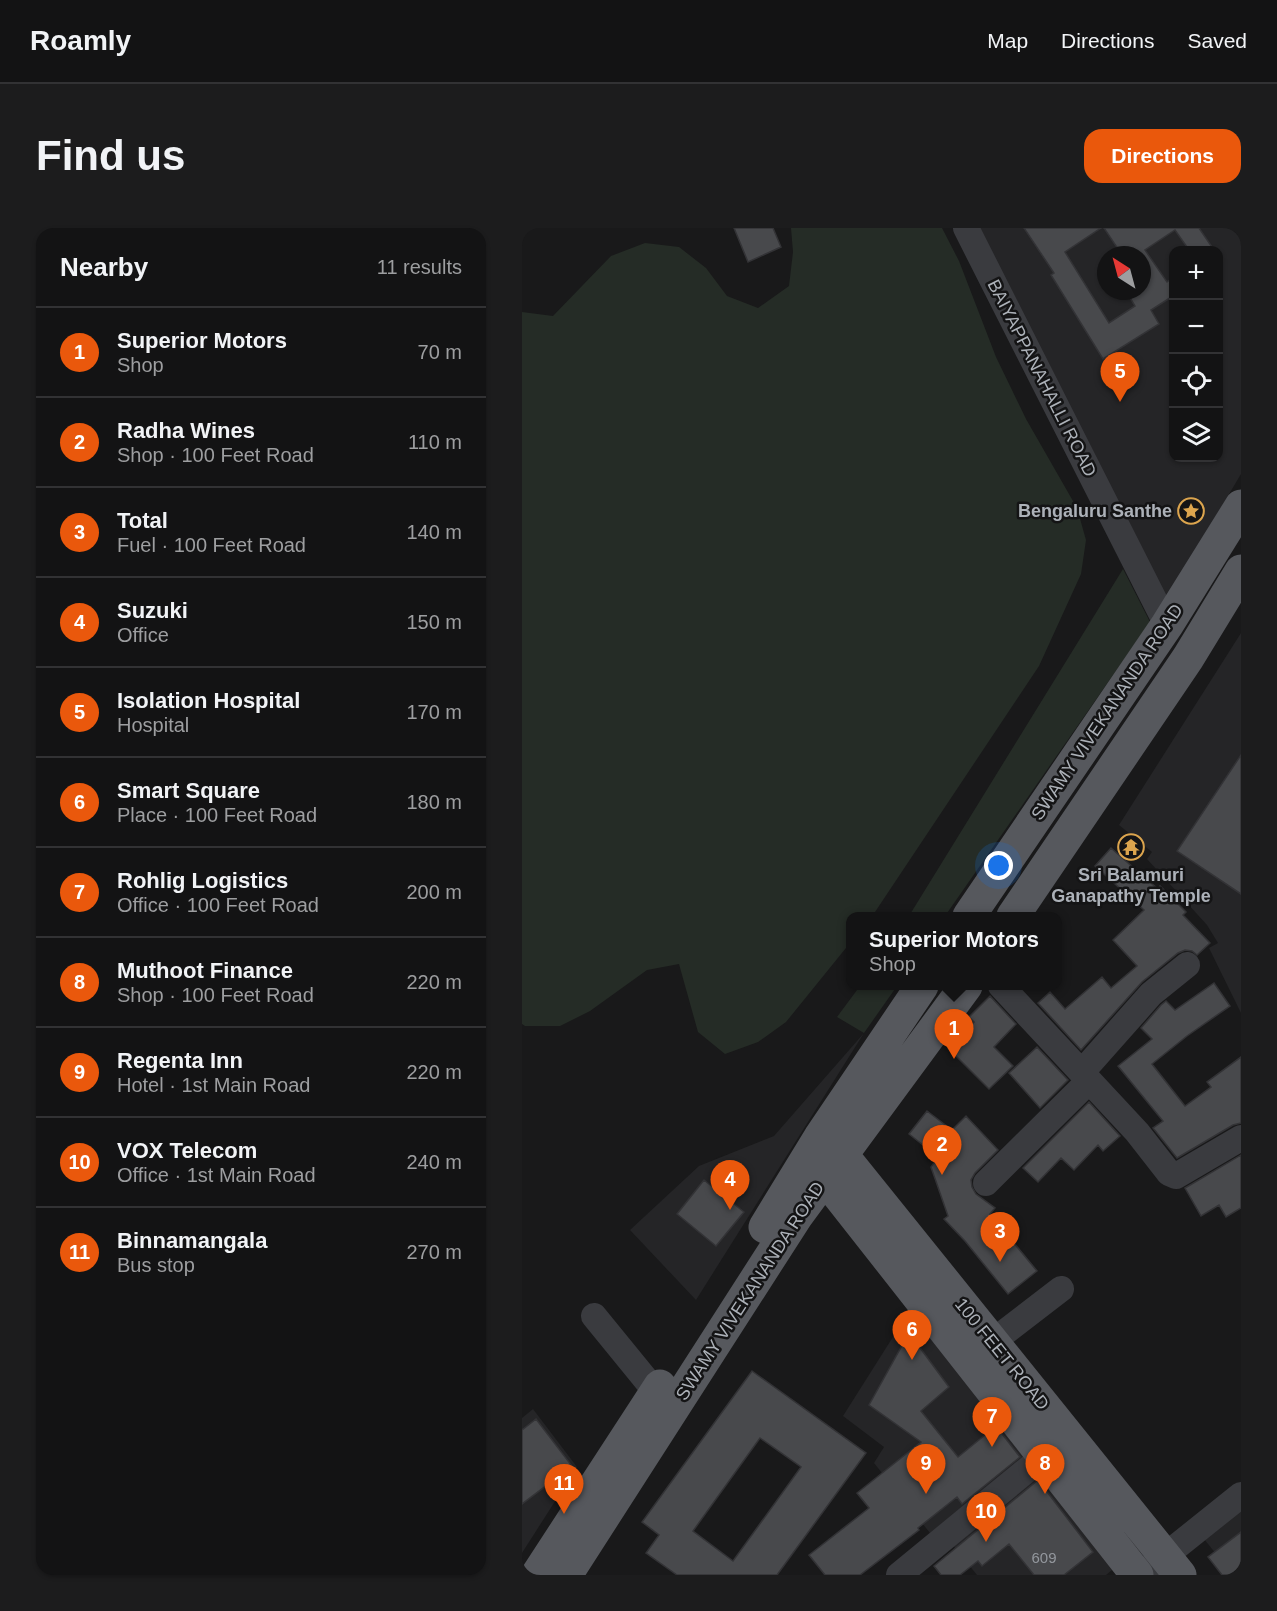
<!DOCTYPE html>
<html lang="en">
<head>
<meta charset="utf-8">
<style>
  :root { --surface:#131314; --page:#1c1c1d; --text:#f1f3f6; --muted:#9d9ea0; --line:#323234; --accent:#ea580c }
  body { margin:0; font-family:Arial,sans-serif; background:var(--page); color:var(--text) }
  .controls { position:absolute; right:18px; top:18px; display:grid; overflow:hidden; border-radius:12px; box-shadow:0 2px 4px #0004 }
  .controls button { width:54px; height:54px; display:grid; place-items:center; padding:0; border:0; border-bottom:2px solid var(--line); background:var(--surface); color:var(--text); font:30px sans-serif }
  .compass { position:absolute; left:575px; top:18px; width:54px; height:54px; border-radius:50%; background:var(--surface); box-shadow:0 2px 4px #0004; rotate:324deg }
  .you { position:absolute; left:477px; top:638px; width:21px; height:21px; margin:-15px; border:4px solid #fff; border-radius:50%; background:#1a73e8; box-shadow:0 0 0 9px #1a73e833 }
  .badge { display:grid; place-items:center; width:39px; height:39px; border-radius:50%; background:var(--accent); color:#fff; font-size:20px; font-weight:700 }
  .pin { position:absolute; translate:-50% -50px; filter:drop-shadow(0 2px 3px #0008) }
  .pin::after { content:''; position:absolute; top:32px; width:21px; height:18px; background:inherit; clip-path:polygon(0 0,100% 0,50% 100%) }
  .popup { position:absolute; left:324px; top:684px; width:216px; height:78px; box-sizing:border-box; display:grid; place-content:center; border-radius:12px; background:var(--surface); filter:drop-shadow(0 2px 4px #0005); font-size:20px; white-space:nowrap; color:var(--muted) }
  .popup b { font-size:22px; color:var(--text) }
  .popup::after { content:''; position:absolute; left:50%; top:100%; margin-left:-12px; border:12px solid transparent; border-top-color:var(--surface) }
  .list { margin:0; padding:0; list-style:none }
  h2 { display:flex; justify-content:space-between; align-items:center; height:78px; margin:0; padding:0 24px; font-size:26px }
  h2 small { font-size:20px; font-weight:400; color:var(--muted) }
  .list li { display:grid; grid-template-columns:39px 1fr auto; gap:18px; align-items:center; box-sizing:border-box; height:90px; padding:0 24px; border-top:2px solid var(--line) }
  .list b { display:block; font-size:22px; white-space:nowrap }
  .list p { margin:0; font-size:20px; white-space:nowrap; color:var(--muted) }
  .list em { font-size:20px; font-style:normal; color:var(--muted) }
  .icon { flex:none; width:33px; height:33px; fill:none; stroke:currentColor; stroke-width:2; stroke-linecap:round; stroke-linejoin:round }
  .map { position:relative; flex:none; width:719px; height:1347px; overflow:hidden; border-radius:18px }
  header { display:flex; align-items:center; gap:36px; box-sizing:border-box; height:84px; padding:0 30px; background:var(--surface); border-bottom:2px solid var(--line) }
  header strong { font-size:28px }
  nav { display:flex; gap:33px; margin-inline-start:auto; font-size:21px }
  .intro { display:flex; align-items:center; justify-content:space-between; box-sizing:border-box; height:144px; padding:0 36px }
  h1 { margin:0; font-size:42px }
  .button { padding:15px 27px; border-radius:18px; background:var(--accent); color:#fff; font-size:21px; font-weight:700 }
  main { display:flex; gap:36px; padding:0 36px }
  aside { flex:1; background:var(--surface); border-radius:18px; box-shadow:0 2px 4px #0004 }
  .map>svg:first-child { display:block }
  .built { fill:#252527; fill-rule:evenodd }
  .green { fill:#252c26 }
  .building { fill:#48494c; stroke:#333336; stroke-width:1.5; fill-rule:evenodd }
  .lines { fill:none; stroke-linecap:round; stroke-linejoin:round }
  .minor { stroke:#3a3b3f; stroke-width:26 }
  .major { stroke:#56585d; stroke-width:33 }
  .labels { text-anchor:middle; stroke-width:5; stroke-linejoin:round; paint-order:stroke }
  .number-label { font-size:15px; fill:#93979d }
  .street-label { font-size:18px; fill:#acb1b8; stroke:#141415 }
  .poi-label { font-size:18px; font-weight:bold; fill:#acb1b8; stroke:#141415; text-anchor:end }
</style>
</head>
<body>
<header>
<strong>Roamly</strong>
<nav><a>Map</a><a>Directions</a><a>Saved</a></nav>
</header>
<div class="intro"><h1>Find us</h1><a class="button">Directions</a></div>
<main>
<aside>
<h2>Nearby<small>11 results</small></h2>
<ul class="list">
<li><span class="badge">1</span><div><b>Superior Motors</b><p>Shop</p></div><em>70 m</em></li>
<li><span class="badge">2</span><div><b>Radha Wines</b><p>Shop · 100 Feet Road</p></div><em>110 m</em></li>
<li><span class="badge">3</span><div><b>Total</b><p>Fuel · 100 Feet Road</p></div><em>140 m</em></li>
<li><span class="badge">4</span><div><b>Suzuki</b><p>Office</p></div><em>150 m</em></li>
<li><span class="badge">5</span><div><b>Isolation Hospital</b><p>Hospital</p></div><em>170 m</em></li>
<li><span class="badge">6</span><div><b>Smart Square</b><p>Place · 100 Feet Road</p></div><em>180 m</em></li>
<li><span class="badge">7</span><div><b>Rohlig Logistics</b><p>Office · 100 Feet Road</p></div><em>200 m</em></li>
<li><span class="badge">8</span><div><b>Muthoot Finance</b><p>Shop · 100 Feet Road</p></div><em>220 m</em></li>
<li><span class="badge">9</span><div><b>Regenta Inn</b><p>Hotel · 1st Main Road</p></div><em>220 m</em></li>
<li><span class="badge">10</span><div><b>VOX Telecom</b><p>Office · 1st Main Road</p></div><em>240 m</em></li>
<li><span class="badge">11</span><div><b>Binnamangala</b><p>Bus stop</p></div><em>270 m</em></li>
</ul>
</aside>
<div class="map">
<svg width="719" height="1347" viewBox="0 0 719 1347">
  <rect width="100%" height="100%" fill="#19191a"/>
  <path class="built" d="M455 0H719V246L644 372ZM652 22H696V230H652ZM584 27H620V63H584Z
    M719 405V785L687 720 696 715 685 697 625 631 630 624 597 597Z
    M342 805 174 1072 108 1002 177 938 252 908Z
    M388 1082 504 1228 408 1305 352 1235 362 1219 321 1188Z
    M11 1181 55 1239 0 1325V1190Z
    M518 1242 596 1337 584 1347H455L429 1315Z
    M719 1283V1347H711L682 1311Z"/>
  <path class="green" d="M269 0H420L437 33 474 129 504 191 555 280 564 312 559 346 517 438 351 687 328 688V715L264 794 236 814 203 826 176 804 157 736 125 742 68 783 38 798H3L0 796V84L31 88 89 28 123 15 157 19 184 40 205 68 236 80 267 58 271 24Z
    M601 341 628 394 423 688H387Z
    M338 758H375L342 805 315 789Z"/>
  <path class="building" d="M212 0H251L259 19 226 34Z
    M502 0H579L543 24 587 95 613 78 604 63H620V27H600L582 0H677L692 22H667L653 2 623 22 645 54 651 49V68L629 82 637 96 581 131 529 47 532 45Z
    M719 527V666L655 623Z
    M589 620 636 661 638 658 664 684 661 687 688 715 675 727 670 723 663 722 656 725 620 754 559 822 516 775 528 764 543 781 580 749 589 760 615 738 591 712 622 682 573 638Z
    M692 755 708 778 665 808 630 836 663 878 689 859 685 854 719 829V895L711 897 655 930 631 900 641 893 596 838 630 811 619 800 639 777 644 773 653 782Z
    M468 768 494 796 472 819 491 838 467 861 426 820 452 794 447 789Z
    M515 819 546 852 518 880 487 845Z
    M567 874 598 908 581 923 576 917 552 942 539 930 516 954 501 940Z
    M405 883 430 902 444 888 476 922 453 945 449 952 450 959 454 966 473 980 468 986 515 1043 486 1066 443 1013 422 991 426 988 409 939 416 929 387 906Z
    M719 927V980L704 989 697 977 679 988 663 960Z
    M182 952 222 984 194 1018 155 986Z
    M387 1105 427 1159 399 1183 436 1229 474 1198 498 1229 440 1276 435 1269 396 1300 397 1302 338 1347H303L287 1327 347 1280 335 1265 399 1214 347 1177Z
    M230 1143 344 1225 255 1347H155L124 1325 137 1307 120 1294ZM238 1210 279 1239 211 1333 171 1303Z
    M14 1191 50 1238 0 1276V1202Z
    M516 1252 571 1324 542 1347H512L487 1316 460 1338 456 1333 438 1347H419L412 1338Z
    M719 1304V1347H700L686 1329Z"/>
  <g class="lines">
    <path class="minor" d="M444 0 645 397
      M479 758 615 904 647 945 654 948 719 910
      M560 844 629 766 665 737
      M464 955 567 853
      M72 1088 134 1164
      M470 1114 539 1061
      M629 1339 719 1267
      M377 1347 522 1228"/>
    <path class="major" d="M447 688 645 397 719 278
      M491 688 666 430 719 343
      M305 915 321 928 658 1347
      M288 935 303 950 615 1347
      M243 999 298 909 400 758
      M15 1347 138 1158
      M44 1347 274 989 444 758"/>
  </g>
  <defs>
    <g id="sight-ring" transform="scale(1.35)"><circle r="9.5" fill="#141415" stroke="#dca54e" stroke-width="1.5"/><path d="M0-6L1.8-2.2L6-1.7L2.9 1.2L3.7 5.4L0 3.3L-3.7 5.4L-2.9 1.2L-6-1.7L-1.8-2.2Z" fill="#dca54e"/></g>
    <g id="temple-ring" transform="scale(1.35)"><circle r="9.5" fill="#141415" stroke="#dca54e" stroke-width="1.5"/><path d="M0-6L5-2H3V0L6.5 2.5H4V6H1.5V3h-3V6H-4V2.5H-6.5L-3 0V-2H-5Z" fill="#dca54e"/></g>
  </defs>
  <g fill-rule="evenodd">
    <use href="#sight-ring" x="669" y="283"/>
    <use href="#temple-ring" x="609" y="619"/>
  </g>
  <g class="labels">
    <g class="number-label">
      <text x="522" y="1335">609</text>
    </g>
    <g class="street-label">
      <text transform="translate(520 150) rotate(63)" y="6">BAIYAPPANAHALLI ROAD</text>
      <text transform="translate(585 484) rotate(-56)" y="6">SWAMY VIVEKANANDA ROAD</text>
      <text transform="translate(228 1063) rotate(-57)" y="6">SWAMY VIVEKANANDA ROAD</text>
      <text transform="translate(480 1126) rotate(51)" y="6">100 FEET ROAD</text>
    </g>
    <g class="poi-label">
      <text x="650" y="289">Bengaluru Santhe</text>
      <text x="609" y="653" text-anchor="middle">Sri Balamuri<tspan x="609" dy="21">Ganapathy Temple</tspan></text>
    </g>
  </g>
</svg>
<div class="controls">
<button>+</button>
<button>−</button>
<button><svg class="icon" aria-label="locate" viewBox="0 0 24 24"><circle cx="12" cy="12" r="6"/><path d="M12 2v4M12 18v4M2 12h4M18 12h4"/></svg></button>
<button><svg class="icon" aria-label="layers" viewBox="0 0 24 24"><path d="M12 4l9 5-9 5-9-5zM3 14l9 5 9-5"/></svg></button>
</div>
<svg class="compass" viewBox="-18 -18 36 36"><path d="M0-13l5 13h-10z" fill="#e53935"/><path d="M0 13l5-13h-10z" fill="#9d9ea0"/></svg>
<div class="you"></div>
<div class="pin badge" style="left:432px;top:831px">1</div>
<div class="popup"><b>Superior Motors</b>Shop</div>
<div class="pin badge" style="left:420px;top:947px">2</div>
<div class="pin badge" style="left:478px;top:1034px">3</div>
<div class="pin badge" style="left:208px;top:982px">4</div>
<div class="pin badge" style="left:598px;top:174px">5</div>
<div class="pin badge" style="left:390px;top:1132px">6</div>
<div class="pin badge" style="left:470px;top:1219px">7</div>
<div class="pin badge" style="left:523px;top:1266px">8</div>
<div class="pin badge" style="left:404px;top:1266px">9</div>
<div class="pin badge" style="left:464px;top:1314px">10</div>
<div class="pin badge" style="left:42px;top:1286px">11</div>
</div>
</main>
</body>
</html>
